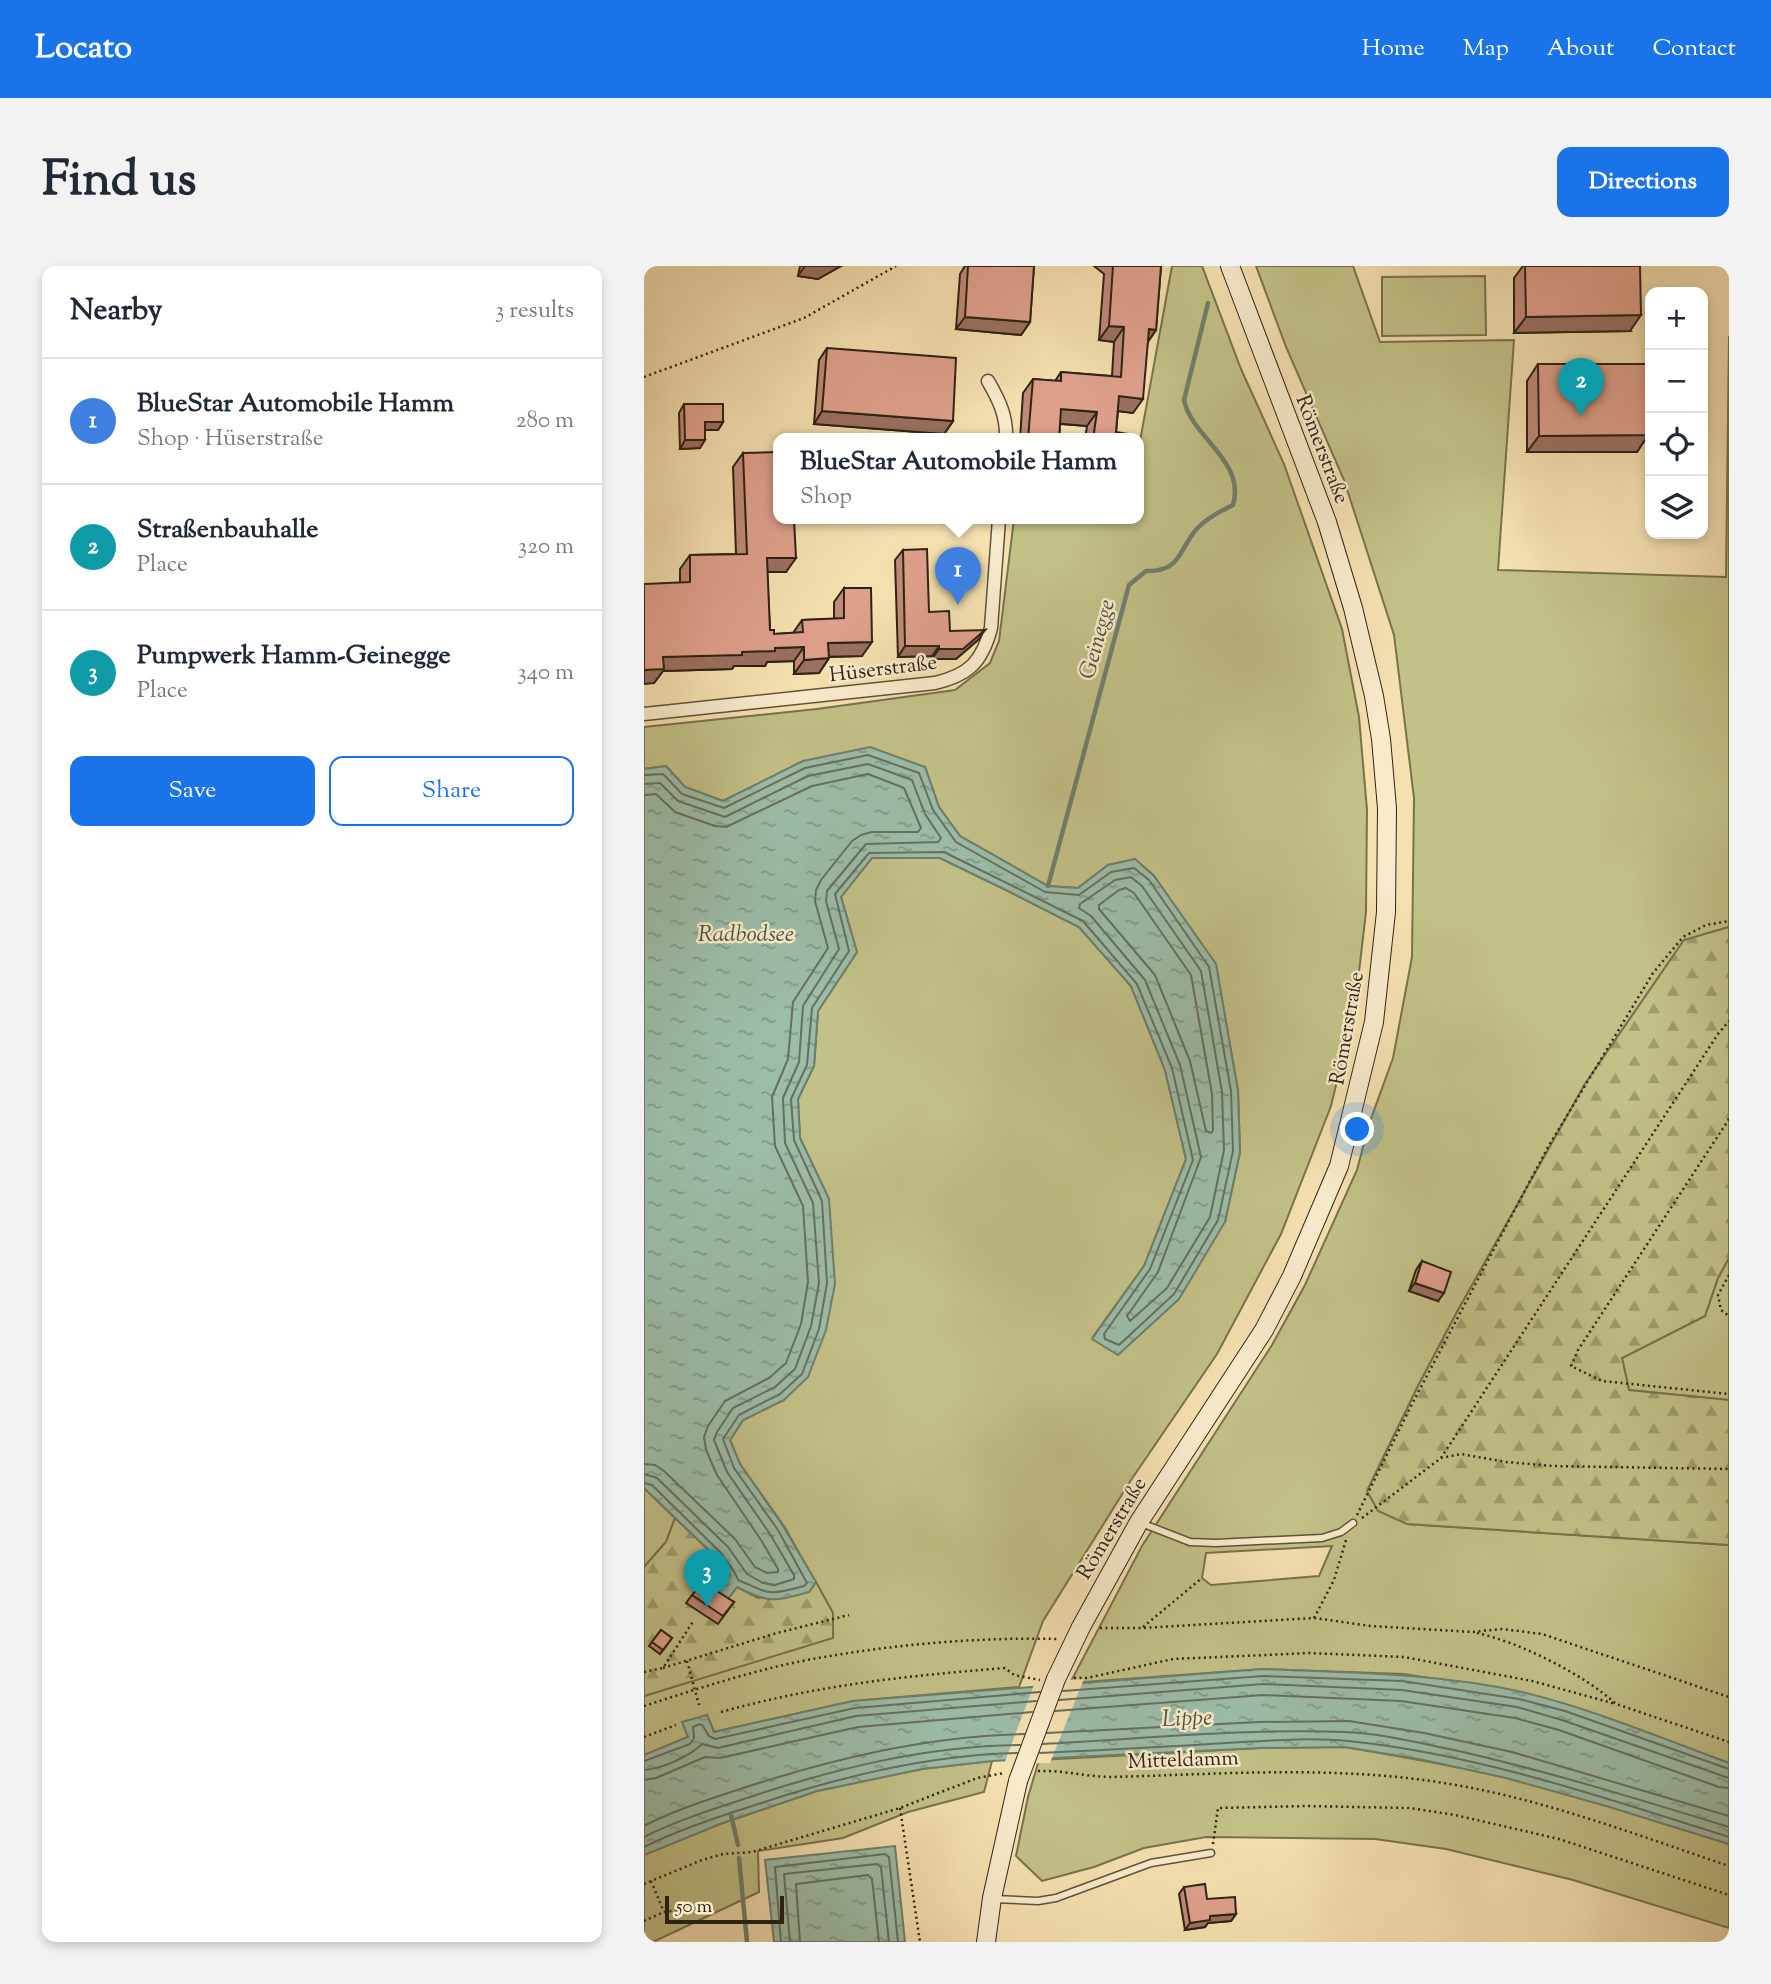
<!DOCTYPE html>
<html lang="en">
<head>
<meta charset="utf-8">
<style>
  :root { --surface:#fff; --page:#f2f2f3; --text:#1f2937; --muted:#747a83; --line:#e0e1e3; --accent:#1a73e8 }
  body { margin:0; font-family:"Sorts Mill Goudy",serif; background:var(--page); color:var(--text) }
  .controls { position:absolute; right:21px; top:21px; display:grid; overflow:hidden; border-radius:14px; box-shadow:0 4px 10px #0003 }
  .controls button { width:63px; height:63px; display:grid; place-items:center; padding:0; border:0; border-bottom:2px solid var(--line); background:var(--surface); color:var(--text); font:35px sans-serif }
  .scale { position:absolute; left:21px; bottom:18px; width:119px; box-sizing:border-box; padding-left:7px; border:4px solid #2f2313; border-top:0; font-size:19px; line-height:24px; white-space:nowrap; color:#2f2313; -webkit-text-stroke:5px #f8ebcc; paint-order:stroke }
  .you { position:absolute; left:714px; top:864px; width:24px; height:24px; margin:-18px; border:5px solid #fff; border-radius:50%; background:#1a73e8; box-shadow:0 0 0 10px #1a73e833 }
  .badge { display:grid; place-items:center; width:46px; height:46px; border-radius:50%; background:var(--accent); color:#fff; font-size:23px; font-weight:700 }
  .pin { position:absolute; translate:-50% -58px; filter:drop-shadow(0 2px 4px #0008) }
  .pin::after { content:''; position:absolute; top:37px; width:24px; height:21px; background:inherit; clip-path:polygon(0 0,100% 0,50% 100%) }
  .popup { position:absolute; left:129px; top:167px; width:371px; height:91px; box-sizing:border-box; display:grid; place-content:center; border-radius:14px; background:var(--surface); filter:drop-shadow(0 2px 5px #0005); font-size:23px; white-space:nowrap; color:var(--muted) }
  .popup b { font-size:26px; color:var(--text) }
  .popup::after { content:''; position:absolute; left:50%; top:100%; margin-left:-14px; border:14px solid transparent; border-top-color:var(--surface) }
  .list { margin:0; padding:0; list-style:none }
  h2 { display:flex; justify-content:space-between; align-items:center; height:91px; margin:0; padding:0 28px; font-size:30px }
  h2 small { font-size:23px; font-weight:400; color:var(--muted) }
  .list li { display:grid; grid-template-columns:46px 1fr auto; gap:21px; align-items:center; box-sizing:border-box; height:126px; padding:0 28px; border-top:2px solid var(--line) }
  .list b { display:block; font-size:26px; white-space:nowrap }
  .list p { margin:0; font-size:23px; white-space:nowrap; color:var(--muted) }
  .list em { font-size:23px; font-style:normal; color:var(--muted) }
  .actions { display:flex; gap:14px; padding:21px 28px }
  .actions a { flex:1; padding:16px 0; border:2px solid var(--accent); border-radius:14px; text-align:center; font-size:24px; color:var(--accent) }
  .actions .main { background:var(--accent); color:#fff }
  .icon { flex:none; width:38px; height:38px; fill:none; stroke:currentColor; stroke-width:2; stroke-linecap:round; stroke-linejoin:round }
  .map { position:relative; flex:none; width:1085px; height:1676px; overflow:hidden; border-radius:14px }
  header { display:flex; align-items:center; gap:42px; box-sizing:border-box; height:98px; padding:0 35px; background:var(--accent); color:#fff }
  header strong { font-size:33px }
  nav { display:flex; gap:38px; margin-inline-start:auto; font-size:24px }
  .intro { display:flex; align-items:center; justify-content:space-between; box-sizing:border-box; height:168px; padding:0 42px }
  h1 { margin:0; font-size:49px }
  .button { padding:18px 32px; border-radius:14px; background:var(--accent); color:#fff; font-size:24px; font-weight:700 }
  main { display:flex; gap:42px; padding:0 42px }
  aside { flex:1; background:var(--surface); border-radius:14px; box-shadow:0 4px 10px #0003 }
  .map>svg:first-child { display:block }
  .green { fill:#c2c187; stroke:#78724d; stroke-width:2; fill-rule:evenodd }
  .forest { fill:url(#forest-firs); stroke:#78724d; stroke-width:2 }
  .water { fill:url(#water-ripples); stroke:#707f6d; stroke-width:2 }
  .pier { fill:#f5e0b0 }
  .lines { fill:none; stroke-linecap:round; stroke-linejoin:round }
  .shore { stroke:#66705e; stroke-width:2 }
  .stream { stroke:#707f6d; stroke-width:4.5 }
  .service-casing { stroke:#60523a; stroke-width:9 }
  .minor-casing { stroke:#60523a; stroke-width:15 }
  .secondary-casing { stroke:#2f2313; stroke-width:20 }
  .path { stroke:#2f2313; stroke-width:2.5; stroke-dasharray:2 3.5; stroke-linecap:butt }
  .service { stroke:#f8ebcc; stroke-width:6 }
  .minor { stroke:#f8ebcc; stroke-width:12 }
  .secondary { stroke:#f8ebcc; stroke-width:18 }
  .secondary-bridge-casing { stroke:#2f2313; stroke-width:20; stroke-linecap:butt }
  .secondary-bridge { stroke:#f8ebcc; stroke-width:18 }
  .wall { fill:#bf8a78; stroke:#2f2313; stroke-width:2 }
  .shaded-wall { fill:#9b7061; stroke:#2f2313; stroke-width:2 }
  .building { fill:#dea08b; stroke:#2f2313; stroke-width:2 }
  .labels { text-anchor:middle; stroke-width:5; stroke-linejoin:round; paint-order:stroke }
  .street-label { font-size:21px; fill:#2f2313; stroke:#f8ebcc }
  .water-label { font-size:23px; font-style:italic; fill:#505140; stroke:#f8ebcc }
</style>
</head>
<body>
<header>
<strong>Locato</strong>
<nav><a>Home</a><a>Map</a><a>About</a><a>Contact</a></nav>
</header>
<div class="intro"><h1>Find us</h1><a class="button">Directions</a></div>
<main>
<aside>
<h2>Nearby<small>3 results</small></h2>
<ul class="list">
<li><span class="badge" style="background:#3f7fe0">1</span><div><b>BlueStar Automobile Hamm</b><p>Shop · Hüserstraße</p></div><em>280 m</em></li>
<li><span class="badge" style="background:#0f9aa8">2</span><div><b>Straßenbauhalle</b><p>Place</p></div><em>320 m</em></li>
<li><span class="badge" style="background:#0f9aa8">3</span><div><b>Pumpwerk Hamm-Geinegge</b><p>Place</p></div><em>340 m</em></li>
</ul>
<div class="actions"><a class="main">Save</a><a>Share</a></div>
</aside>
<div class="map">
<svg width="1085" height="1676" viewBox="0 0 1085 1676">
  <defs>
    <pattern id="forest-firs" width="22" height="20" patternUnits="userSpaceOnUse" patternTransform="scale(1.75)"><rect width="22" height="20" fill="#c2c187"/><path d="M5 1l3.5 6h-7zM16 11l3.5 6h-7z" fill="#9e9c6d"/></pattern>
    <pattern id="water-ripples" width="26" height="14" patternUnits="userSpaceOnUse" patternTransform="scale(1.75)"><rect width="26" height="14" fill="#9cbda9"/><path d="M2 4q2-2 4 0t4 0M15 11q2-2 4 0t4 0" fill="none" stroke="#809988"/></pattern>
  </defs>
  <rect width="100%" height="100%" fill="#f5e0b0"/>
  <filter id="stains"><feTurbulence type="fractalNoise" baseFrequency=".00286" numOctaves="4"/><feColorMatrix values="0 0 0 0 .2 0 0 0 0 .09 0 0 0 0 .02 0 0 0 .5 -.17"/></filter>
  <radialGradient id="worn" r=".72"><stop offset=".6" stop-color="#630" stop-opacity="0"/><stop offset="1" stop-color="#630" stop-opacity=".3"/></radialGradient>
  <path class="green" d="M528 0H558L597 103 640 198 698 363 715 451 723 544 722 646 711 740 687 840 637 968 573 1088 487 1214 399 1355 375 1421 209 1435 70 1466 63 1449 44 1471 0 1489V1430L189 1371V1347L140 1260 96 1198 86 1174 99 1154 140 1134 185 933 156 872 154 833 170 800 174 745 213 686 197 631 228 592H296L362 624 435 661 487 720 521 804 542 893 500 1000 448 1072 581 956 596 886 594 825 572 699 510 610 491 593 464 599 434 622 404 620 316 570 295 541 281 501 159 495 79 535 41 521 22 500 0 503V461L173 443 311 424 346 397 355 375 370 253H494V186Z
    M612 0H709L736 76 870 74 854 304 1082 311 1085 70V661L1040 674 941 818 813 1046 774 1120 723 1225 763 1258 1085 1279V1497L923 1439 876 1426 759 1408 619 1403 426 1417 498 1280 628 1079 661 1019 713 904 725 858 749 792 768 691 770 532 750 369 700 214 642 81ZM688 1280 675 1310 567 1319 558 1312 562 1287Z
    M841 10 842 69 738 70V11Z
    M1085 992V1134L985 1124 978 1092 1061 1050 1074 1012Z
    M0 1222 31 1252 22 1276 0 1301Z
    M701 1481C754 1490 807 1499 859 1511 935 1529 1010 1555 1085 1578V1662L929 1614 802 1583 731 1573 562 1571 500 1582 450 1601 398 1615 372 1590 384 1531 395 1494 616 1482Z
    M348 1495 340 1526 264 1546 199 1572 114 1585 115 1626 9 1676H0V1589L76 1558 173 1525 278 1503Z"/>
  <path class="forest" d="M1085 661V992L1074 1012 1061 1050 978 1092 985 1124 1085 1134V1279L763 1258 734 1245 723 1225 774 1120 813 1046 941 818 1040 674Z
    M31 1252 73 1292 53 1321 81 1301 86 1309 70 1332 79 1339 93 1321 114 1332 165 1326 172 1316 189 1347V1372L0 1430V1301L22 1276Z"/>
  <path class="water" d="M226 481 281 501 295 541 316 570 404 620 434 622 464 599 491 593 510 610 572 698 594 825 596 886 581 956 535 1033 474 1089 448 1073 500 1000 542 893 521 804 487 720 435 661 362 624 296 592H228L197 631 213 686 174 745 170 800 154 833 156 872 185 933 191 1018 182 1064 164 1111 140 1134 99 1154 86 1174 96 1198 139 1260 172 1316 165 1326C131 1335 125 1338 93 1321L79 1339 70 1333 86 1309 81 1302 62 1328 53 1321 73 1292 0 1222V503L22 500 41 521 79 535 159 495Z
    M619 1403C705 1407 793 1407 878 1426 949 1443 1017 1472 1085 1497V1578L962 1540 862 1512 775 1493 701 1481 616 1482 348 1495 278 1503 173 1525 76 1558 0 1589V1489L44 1471 38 1456 63 1449 70 1466 209 1435Z
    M251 1580 261 1676H130L121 1594Z"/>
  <path class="pier" d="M440 1413 406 1497 360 1498 391 1416Z"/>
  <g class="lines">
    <path class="shore" d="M0 509 19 508 38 528 80 542 161 502 224 489 275 507 289 544 312 576 401 626 435 629 467 606 490 602 505 614 565 701 587 825 589 885 574 954 530 1028 475 1079 461 1073 460 1068 506 1003 549 894 528 802 493 718 439 655 300 586 225 587 191 628 205 685 168 742 163 799 147 833 150 874 178 935 183 1017 175 1063 158 1108 136 1128 95 1149 79 1173 90 1202 134 1264 163 1317 160 1320C123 1330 127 1328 94 1314 90 1302 83 1297 77 1287L8 1219 0 1217
      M0 518 16 517 34 535 81 551 164 510 224 498 268 514 281 548 297 572 294 576 222 578 183 625 182 635 195 683 159 740 155 796 139 832 141 877 169 937 175 1017 167 1060 151 1103 131 1121 89 1142 73 1166 70 1174 83 1206 126 1268 150 1309V1313L131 1319 119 1317 103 1308 84 1281 13 1212 0 1208
      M0 529 12 528 31 546 71 560 82 561 168 520 224 508 260 522 277 562 274 566H228L217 569 208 575 177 614 172 624 171 635 184 682 149 736 144 793 128 831 131 880 159 940 164 1016 157 1058 142 1097 125 1112 81 1135 64 1160 60 1171 62 1184 73 1209 117 1274 134 1303V1306L123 1307 111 1301 91 1273 20 1205 11 1199 0 1198
      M487 611 498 620 557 705 578 826 580 884 566 951 523 1022 486 1055 483 1050 514 1006 557 891 536 799 501 714 447 650 435 642 436 638 471 614Z
      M482 622 490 627 547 709 568 828 569 864 567 867 562 865 546 795 511 709 455 643V639L475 624Z
      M419 1425 619 1410 758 1415 875 1433 921 1445 1085 1503
      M415 1434 619 1418 758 1424 873 1441 918 1454 1085 1512
      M411 1445 619 1429 757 1435 871 1452 915 1464 1075 1521 1085 1522
      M403 1467 615 1456 705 1455 780 1467 868 1486 1085 1550
      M399 1478C499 1473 600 1462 700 1466 736 1467 775 1477 810 1484 903 1505 994 1533 1085 1561
      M396 1487C458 1484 520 1481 582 1477 620 1475 665 1471 704 1475 834 1488 961 1532 1085 1571
      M0 1495 46 1478 50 1472 49 1461 56 1458 59 1460 65 1470 71 1473 211 1442 396 1426
      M0 1504C18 1503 46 1490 58 1478L74 1482 212 1450 392 1435
      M0 1514 12 1512 61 1491 76 1492 214 1461 388 1446
      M0 1560C30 1544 64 1534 96 1523 188 1493 283 1470 380 1468
      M0 1571C32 1555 66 1544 100 1533 189 1503 281 1480 376 1479
      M0 1581C34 1564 70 1552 105 1541 192 1512 282 1489 373 1487
      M137 1676 131 1601 241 1588 245 1591 254 1676
      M146 1676 140 1608 233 1598 237 1601 245 1676
      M156 1676 152 1618 224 1609 228 1613 235 1676"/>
    <path class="stream" d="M404 620 485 319 502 305C536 306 534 286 551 265 561 253 575 246 589 239 602 195 548 172 540 134L564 37
      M87 1549 94 1579
      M95 1592 103 1676"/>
    <g class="service-casing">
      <path id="service" d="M497 1257 546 1276 572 1277 678 1272 697 1266 709 1257
        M349 1633 394 1635 412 1632 507 1597 567 1587"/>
    </g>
    <g class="minor-casing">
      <path id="minor" d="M344 115C355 134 363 150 362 173
        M0 448 291 417C325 409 338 396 347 362L355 253"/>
    </g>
    <g class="secondary-casing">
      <path id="secondary" d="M412 1413 437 1361 495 1256 620 1064 648 1010 695 900 730 756 742 646 743 542 737 473 730 430 709 342 683 256 586 0
        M342 1676 348 1632 374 1515"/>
    </g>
    <path class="path" d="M0 111 160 52 252 0
      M1085 853 934 1084 927 1100 958 1115 1085 1128
      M1085 1009 1074 1029 1077 1044 1085 1050
      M797 1192 1074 768 1085 755
      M713 1249 768 1138 904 881 1009 707 1039 671 1062 659 1085 655
      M718 1252 797 1192 817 1188 862 1196 909 1200 1085 1203
      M670 1352 690 1314 702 1274
      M499 1361 558 1312
      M456 1362H498L670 1352 727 1360 828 1366 858 1363 898 1368 1085 1431
      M833 1367C875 1376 941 1409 972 1438L1085 1476
      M43 1395 55 1439
      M19 1402 133 1367 205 1349
      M0 1406 19 1402 50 1354
      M430 1412H443L529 1393 666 1387 760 1391 888 1415 972 1438
      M0 1440C59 1421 119 1401 180 1391 256 1378 336 1371 413 1373
      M77 1446C174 1419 261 1410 361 1402L370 1409 396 1414
      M0 1471 32 1459
      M394 1505C419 1504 443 1511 468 1511 580 1508 695 1499 806 1518 902 1534 993 1569 1085 1600
      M256 1542 276 1676
      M569 1578 574 1542 663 1540 766 1542 811 1549 915 1573 1085 1629
      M7 1615 20 1646
      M0 1618 58 1594 79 1588 108 1586 256 1542 333 1512 360 1507
      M0 1655 20 1646 34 1644"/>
    <use href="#service" class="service"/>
    <use href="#minor" class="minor"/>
    <use href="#secondary" class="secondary"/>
    <g class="secondary-bridge-casing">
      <path id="secondary-bridge" d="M374 1515 412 1413"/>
    </g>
    <use href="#secondary-bridge" class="secondary-bridge"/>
  </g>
  <path class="wall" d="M156 0H197L174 13 154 10Z
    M321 0H390L386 56 377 69 312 63 316 8Z
    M450 0H517L512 64 504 76 489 147 474 145 472 166 483 173H441L443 160 416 158 415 173H376L379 127 389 113 411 115 417 106 468 110 470 76 455 74 460 8Z
    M879 0H881L986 65 870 67V12Z
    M183 82 309 155 300 168 170 158 175 94Z
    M894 98 1004 169 993 186H883V115Z
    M40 138 79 156 74 164H61L56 182 36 183 35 147Z
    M99 187 142 306H123L126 364 130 368 149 367 158 354 190 353V336L200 322 218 390 185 391V392L175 407 150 408V395L123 396 121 400H90L88 403 19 405 10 417 36 317V303L46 289 92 288 89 201Z
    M259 284 285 346 306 365 334 374 312 393H288V390L254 391 251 294Z
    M778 995 794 1035 765 1025 772 1004Z
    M48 1329 90 1336 74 1358 42 1337Z
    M17 1364 28 1372 16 1388 5 1380Z
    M540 1621 563 1633 592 1648 587 1655 564 1657 561 1661 541 1664 535 1628Z"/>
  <path class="shaded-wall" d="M161 0H197L174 13 154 10Z
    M997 49 986 65 870 67 882 51Z
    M321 51 386 56 377 69 312 63Z
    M465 60 480 61 470 76 455 74Z
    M505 63 512 64 502 78Z
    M475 130 499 133 489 147 465 144Z
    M417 143 453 146 443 160 407 157Z
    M178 145 309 155 300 168 170 158Z
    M61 156H79L74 164H55Z
    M1004 169 993 186H883L895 170Z
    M41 174H61L56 182 36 183Z
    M123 292H152L142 306H113Z
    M341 364 334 374 312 393H288L295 383Z
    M228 376 218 390 174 391 184 377Z
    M261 380H295L288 390 254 391Z
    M160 381 150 395 123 396 121 400H90L88 403 19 405 10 417 0 418V404L19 391 98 386 131 382Z
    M185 392 175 407 150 408 160 394Z
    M771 1017 800 1027 794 1035 765 1025Z
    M592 1648 587 1655 564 1657 561 1661 541 1664 546 1657 566 1650Z"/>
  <path class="building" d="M324 0H390L386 56 321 51Z
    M469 0H517L512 64 505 63 499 133 475 130 472 166 484 168 483 173H449L453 146 417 143 415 173H384L389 113 417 115V106L477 111 480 61 465 60Z
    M881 0H996L997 49 882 51Z
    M183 82 312 92 309 155 178 145Z
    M894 98H1003L1004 169 895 170Z
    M40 138H79V156H61V174H41Z
    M134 186V253H150L152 292H123L126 364H130V368L159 366 158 354 200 352V322H227L228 376 184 377 185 392 160 394V381L131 382V385L98 386V389L19 391 20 403 0 404V318L46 316V289L103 288 99 187Z
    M283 283 285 346 305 345 306 365 341 364 319 383H295V380H261L259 284Z
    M778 995 807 1006 800 1027 771 1017Z
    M59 1316 90 1336 79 1350 48 1329Z
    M17 1364 28 1372 19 1384 8 1376Z
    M561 1618 563 1633 591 1631 592 1648 566 1650V1654L546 1657 540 1621Z"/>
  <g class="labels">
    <g class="street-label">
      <text transform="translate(679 183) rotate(69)" y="7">Römerstraße</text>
      <text transform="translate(239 402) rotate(-7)" y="7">Hüserstraße</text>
      <text transform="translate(702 762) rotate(-80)" y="7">Römerstraße</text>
      <text transform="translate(467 1262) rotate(-59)" y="7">Römerstraße</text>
      <text transform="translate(539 1493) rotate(-2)" y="7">Mitteldamm</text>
    </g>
    <g class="water-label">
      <text transform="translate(452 373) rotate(-75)" y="8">Geinegge</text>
      <text x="102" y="675">Radbodsee</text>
      <text transform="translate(543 1451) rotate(-2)" y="8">Lippe</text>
    </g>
  </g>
  <rect width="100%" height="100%" filter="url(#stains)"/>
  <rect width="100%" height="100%" fill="url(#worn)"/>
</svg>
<div class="controls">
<button>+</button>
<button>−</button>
<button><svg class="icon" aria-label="locate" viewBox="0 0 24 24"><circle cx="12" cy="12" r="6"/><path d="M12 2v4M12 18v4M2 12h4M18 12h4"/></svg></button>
<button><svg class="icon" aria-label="layers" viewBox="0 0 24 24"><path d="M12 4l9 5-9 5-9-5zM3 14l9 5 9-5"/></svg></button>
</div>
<div class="scale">50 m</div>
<div class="you"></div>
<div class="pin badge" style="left:314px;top:339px;background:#3f7fe0">1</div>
<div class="popup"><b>BlueStar Automobile Hamm</b>Shop</div>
<div class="pin badge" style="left:937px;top:150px;background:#0f9aa8">2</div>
<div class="pin badge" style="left:63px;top:1341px;background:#0f9aa8">3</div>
</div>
</main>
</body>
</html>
